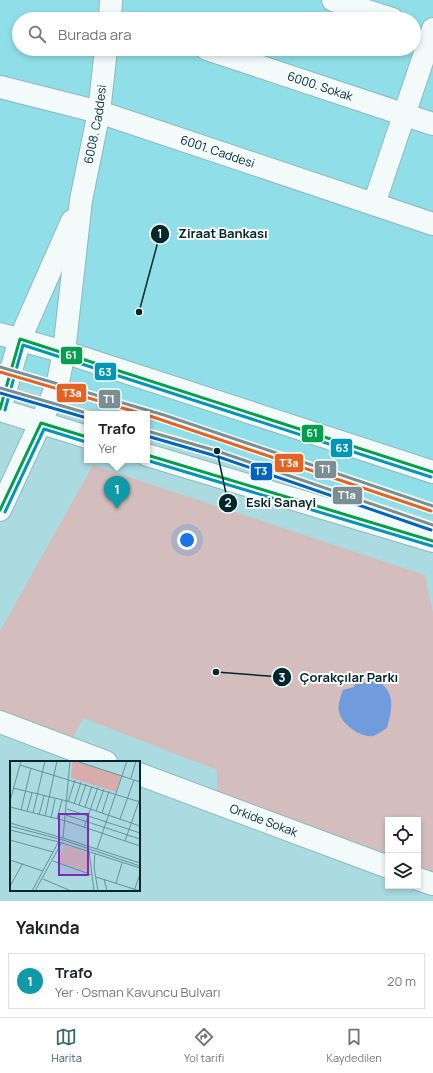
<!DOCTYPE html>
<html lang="tr">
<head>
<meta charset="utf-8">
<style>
  :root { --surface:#fff; --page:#f2f2f2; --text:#202124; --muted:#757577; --line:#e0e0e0; --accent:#3b676b }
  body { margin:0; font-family:Manrope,sans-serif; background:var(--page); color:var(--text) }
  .controls { position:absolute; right:12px; bottom:12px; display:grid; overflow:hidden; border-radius:0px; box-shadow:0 2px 6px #0003 }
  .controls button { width:36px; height:36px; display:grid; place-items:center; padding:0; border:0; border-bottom:1px solid var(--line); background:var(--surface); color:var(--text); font:20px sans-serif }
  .you { position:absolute; left:187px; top:540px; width:14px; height:14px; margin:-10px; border:3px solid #fff; border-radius:50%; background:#1a73e8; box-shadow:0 0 0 6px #1a73e833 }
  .badge { display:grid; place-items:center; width:26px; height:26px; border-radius:50%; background:var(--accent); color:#fff; font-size:13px; font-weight:700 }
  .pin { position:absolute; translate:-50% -33px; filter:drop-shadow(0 1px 2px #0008) }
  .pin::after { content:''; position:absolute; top:21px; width:14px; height:12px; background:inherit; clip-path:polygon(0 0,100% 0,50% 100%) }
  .popup { position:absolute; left:84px; top:411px; width:66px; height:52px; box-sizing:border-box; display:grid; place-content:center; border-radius:0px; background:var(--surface); filter:drop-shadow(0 1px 3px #0005); font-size:13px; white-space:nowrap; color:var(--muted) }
  .popup b { font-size:15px; color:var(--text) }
  .popup::after { content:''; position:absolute; left:50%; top:100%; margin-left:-8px; border:8px solid transparent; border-top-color:var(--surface) }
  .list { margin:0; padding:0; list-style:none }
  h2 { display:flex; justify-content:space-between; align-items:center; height:52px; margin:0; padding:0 16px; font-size:17px }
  h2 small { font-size:13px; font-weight:400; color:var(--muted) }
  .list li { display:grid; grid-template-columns:26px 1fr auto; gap:12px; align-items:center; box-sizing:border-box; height:56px; margin:0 8px 8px; padding:0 8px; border:1px solid var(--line); border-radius:0px }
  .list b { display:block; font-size:15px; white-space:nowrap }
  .list p { margin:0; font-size:13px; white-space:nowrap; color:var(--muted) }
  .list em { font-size:13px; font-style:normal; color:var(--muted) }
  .icon { flex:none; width:22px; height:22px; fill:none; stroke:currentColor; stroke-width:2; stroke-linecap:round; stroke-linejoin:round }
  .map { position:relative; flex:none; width:433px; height:901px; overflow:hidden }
  .search { position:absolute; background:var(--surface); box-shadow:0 2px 6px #0003; left:12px; right:12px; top:12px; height:44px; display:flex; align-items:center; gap:10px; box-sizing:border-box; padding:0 14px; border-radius:22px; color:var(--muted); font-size:15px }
  .sheet { height:116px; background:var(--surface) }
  nav { display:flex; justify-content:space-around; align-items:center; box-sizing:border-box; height:56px; border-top:1px solid var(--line); background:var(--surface); font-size:11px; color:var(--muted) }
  nav a { display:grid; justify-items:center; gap:2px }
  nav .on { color:var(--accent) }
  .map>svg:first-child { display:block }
  .built { fill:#90dfe8; fill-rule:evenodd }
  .green { fill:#d3bebd }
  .water { fill:#709bdc }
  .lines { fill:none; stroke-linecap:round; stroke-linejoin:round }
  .minor-casing { stroke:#90b8bc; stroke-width:24 }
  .major-casing { stroke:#90b8bc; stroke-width:24 }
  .highway-casing { stroke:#90b8bc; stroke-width:24 }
  .minor { stroke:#f2fafa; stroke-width:22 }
  .major { stroke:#f2fafa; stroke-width:22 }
  .highway { stroke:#f2fafa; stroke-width:22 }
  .bus-1-casing { stroke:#fdfdfd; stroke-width:6 }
  .bus-2-casing { stroke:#fdfdfd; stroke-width:6 }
  .bus-1 { stroke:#00a04f; stroke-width:3 }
  .bus-2 { stroke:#0096b6; stroke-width:3 }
  .tram-1-casing { stroke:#fdfdfd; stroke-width:6 }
  .tram-2-casing { stroke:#fdfdfd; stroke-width:6 }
  .tram-3-casing { stroke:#fdfdfd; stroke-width:6 }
  .tram-4-casing { stroke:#fdfdfd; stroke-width:6 }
  .tram-1 { stroke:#798f94; stroke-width:3 }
  .tram-2 { stroke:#e66222; stroke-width:3 }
  .tram-3 { stroke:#798f94; stroke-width:3 }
  .tram-4 { stroke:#0065bd; stroke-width:3 }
  .labels { text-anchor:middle; stroke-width:4; stroke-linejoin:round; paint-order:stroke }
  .street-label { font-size:12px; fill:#00282c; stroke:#fdfdfd }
  .inset-road { fill:none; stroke:#659398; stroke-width:1 }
  .view { fill:#7b2cbf; fill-opacity:0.15; stroke:#7b2cbf; stroke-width:2 }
  .inset-edge { fill:none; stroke:#00282c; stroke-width:2 }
  .leader { fill:none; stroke:#00282c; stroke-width:1.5 }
  .callout-dot { fill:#00282c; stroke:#fdfdfd; stroke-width:1.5 }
  .mark-label { font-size:12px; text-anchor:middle; font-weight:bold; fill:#fff }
  .callout-label { font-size:13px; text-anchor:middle; font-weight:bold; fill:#00282c; stroke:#fdfdfd; stroke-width:4; stroke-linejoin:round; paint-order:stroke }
  .line-badge { stroke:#fdfdfd; stroke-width:1.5 }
  .badge-label { font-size:11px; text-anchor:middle; font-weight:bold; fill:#fff }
</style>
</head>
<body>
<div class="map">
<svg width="433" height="901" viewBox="0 0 433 901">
  <rect width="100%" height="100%" fill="#a9dbe0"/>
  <path class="built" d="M0 0H433V519L147 425V414H113L0 379ZM19 19H414V49H19Z"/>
  <path class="green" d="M93 465 425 575 433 613V872L418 866V820H388V854L217 792V770L83 718 72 740 0 712V631Z"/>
  <path class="water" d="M374 678C396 691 393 707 387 728 383 730 377 735 373 736 360 738 341 723 339 712 337 705 341 696 343 690L354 687 356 681 364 683Z"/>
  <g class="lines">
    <g class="minor-casing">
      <g id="minor">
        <path d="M333 0 392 19"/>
        <path d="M110 19 111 0"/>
        <path id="s1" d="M207 49 433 124"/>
        <path id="s2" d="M0 87 99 112 433 224"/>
        <path d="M374 204 433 29"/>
        <path d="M20 339 72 221"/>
        <path id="s3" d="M64 352 81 200 99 112 106 49"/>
        <path d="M0 722 106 762"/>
        <path id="s4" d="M139 774 388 867"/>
        <path d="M418 879 433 884"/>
      </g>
    </g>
    <g class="major-casing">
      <path id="major" d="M0 409 20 339
        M0 510 50 402 58 382 64 352"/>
    </g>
    <g class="highway-casing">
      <path id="highway" d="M0 334 64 352 433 472
        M0 410 87 437
        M147 455 433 541"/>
    </g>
    <use href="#minor" class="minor"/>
    <use href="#major" class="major"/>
    <use href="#highway" class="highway"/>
    <g class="bus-1-casing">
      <path id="bus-1" d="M0 409 20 339 433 472
        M147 455 433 541
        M0 510 41 423 87 437"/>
    </g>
    <g class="bus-2-casing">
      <path id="bus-2" d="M5 410 23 345 431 477
        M146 460 432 546
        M5 512 44 429 86 442"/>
    </g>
    <use href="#bus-1" class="bus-1"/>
    <use href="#bus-2" class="bus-2"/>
    <g class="tram-1-casing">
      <path id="tram-1" d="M0 367 164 415 433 506"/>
    </g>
    <g class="tram-2-casing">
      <path id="tram-2" d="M0 372 143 414
        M147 415 431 511"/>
    </g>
    <g class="tram-3-casing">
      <path id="tram-3" d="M0 388 90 414
        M147 431 217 451 433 525"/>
    </g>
    <g class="tram-4-casing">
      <path id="tram-4" d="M0 393 87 418
        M147 436 216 456 431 530"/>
    </g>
    <use href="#tram-1" class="tram-1"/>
    <use href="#tram-2" class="tram-2"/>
    <use href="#tram-3" class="tram-3"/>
    <use href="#tram-4" class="tram-4"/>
  </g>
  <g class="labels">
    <g class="street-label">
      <text dy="4" stroke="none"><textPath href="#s1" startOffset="119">6000. Sokak</textPath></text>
      <text dy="4" stroke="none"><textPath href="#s3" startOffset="230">6008. Caddesi</textPath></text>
      <text dy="4" stroke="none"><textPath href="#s2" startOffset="227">6001. Caddesi</textPath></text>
      <text dy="4" stroke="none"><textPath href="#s4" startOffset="133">Orkide Sokak</textPath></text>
    </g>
  </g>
  <g transform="translate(10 761)">
    <rect width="130" height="130" fill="#a9dbe0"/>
    <path d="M55 84 78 92 81 112 47 101Z" fill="#d3bebd"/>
    <path d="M65 0 111 15 106 31 61 17 62 2Z" fill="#d7acab"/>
    <path class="inset-road" d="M66 0 130 21M10 4 130 41M121 17 126 0M3 27 57 40 130 65M0 40 11 0M58 41 65 19M64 43 71 21M69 44 76 23M0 46 56 60 130 85M75 46 82 25M57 48 130 72M11 49 21 7M17 50 22 32M86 50 94 28M23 52 35 0M92 52 99 30M29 54 34 35M56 54 130 78M35 55 47 0M41 57 45 38M47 58 52 39M110 58 124 19M0 62 53 77 130 102M0 65 53 79 130 105M74 67 88 26M0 69 49 81 130 107M53 77 60 0M0 79 43 91M115 80 130 37M87 88 117 0M79 90 84 130M85 92 84 106 88 130M0 99 33 110M43 100 82 114M86 116 130 130M33 118 61 130M94 118 97 130M106 122 112 102M0 125 13 102M22 130 49 80M25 130 52 81M124 130 130 113"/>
    <path class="view" d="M49 53H78V114H49Z"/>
    <rect width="130" height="130" class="inset-edge"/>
  </g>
  <path class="leader" d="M139 312L160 234M217 451L228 503M216 672L282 677"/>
  <g class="callout-dot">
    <circle cx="139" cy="312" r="4"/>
    <circle cx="217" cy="451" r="4"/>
    <circle cx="216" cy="672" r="4"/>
    <circle cx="160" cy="234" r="10"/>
    <circle cx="228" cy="503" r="10"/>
    <circle cx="282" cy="677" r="10"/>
  </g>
  <g class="mark-label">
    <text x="160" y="238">1</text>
    <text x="228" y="507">2</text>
    <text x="282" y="682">3</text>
  </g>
  <g class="callout-label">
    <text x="223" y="238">Ziraat Bankası</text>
    <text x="281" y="507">Eski Sanayi</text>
    <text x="349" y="682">Çorakçılar Parkı</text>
  </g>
  <g class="line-badge">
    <rect x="60" y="346" width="23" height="19" rx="4" fill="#00a04f"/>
    <rect x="94" y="362" width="23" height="19" rx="4" fill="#0096b6"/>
    <rect x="56" y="383" width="31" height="20" rx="4" fill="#e66222"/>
    <rect x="98" y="389" width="23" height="20" rx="4" fill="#798f94"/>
    <rect x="301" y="424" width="23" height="19" rx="4" fill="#00a04f"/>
    <rect x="330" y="438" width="23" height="20" rx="4" fill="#0096b6"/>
    <rect x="274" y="453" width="30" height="20" rx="4" fill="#e66222"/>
    <rect x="314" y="460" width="23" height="19" rx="4" fill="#798f94"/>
    <rect x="250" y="462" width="23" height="19" rx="4" fill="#0065bd"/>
    <rect x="332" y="486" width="31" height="19" rx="4" fill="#798f94"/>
  </g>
  <g class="badge-label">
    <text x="71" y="359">61</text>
    <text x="105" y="376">63</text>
    <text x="72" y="397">T3a</text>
    <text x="109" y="403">T1</text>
    <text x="312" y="437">61</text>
    <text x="342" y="452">63</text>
    <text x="289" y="467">T3a</text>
    <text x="325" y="473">T1</text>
    <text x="261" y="475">T3</text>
    <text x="347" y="499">T1a</text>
  </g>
</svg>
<div class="controls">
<button><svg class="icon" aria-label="locate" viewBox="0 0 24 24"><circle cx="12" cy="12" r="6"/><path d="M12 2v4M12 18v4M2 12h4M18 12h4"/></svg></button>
<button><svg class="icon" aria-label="layers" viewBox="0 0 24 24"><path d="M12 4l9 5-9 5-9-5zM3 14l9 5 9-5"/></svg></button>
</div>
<div class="you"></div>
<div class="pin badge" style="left:117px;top:509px;background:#0f9aa8">1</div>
<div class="popup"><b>Trafo</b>Yer</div>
<div class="search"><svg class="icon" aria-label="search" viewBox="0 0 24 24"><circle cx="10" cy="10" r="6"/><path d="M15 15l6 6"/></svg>Burada ara</div>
</div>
<section class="sheet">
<h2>Yakında<small></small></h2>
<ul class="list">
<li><span class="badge" style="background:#0f9aa8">1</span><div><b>Trafo</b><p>Yer · Osman Kavuncu Bulvarı</p></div><em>20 m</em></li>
</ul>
</section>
<nav>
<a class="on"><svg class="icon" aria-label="map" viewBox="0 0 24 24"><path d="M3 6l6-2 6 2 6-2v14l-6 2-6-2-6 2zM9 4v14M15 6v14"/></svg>Harita</a>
<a><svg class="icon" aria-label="directions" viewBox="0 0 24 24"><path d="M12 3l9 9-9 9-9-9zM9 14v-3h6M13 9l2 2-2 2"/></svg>Yol tarifi</a>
<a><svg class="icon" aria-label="saved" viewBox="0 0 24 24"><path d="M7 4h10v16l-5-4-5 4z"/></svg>Kaydedilen</a>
</nav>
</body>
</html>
